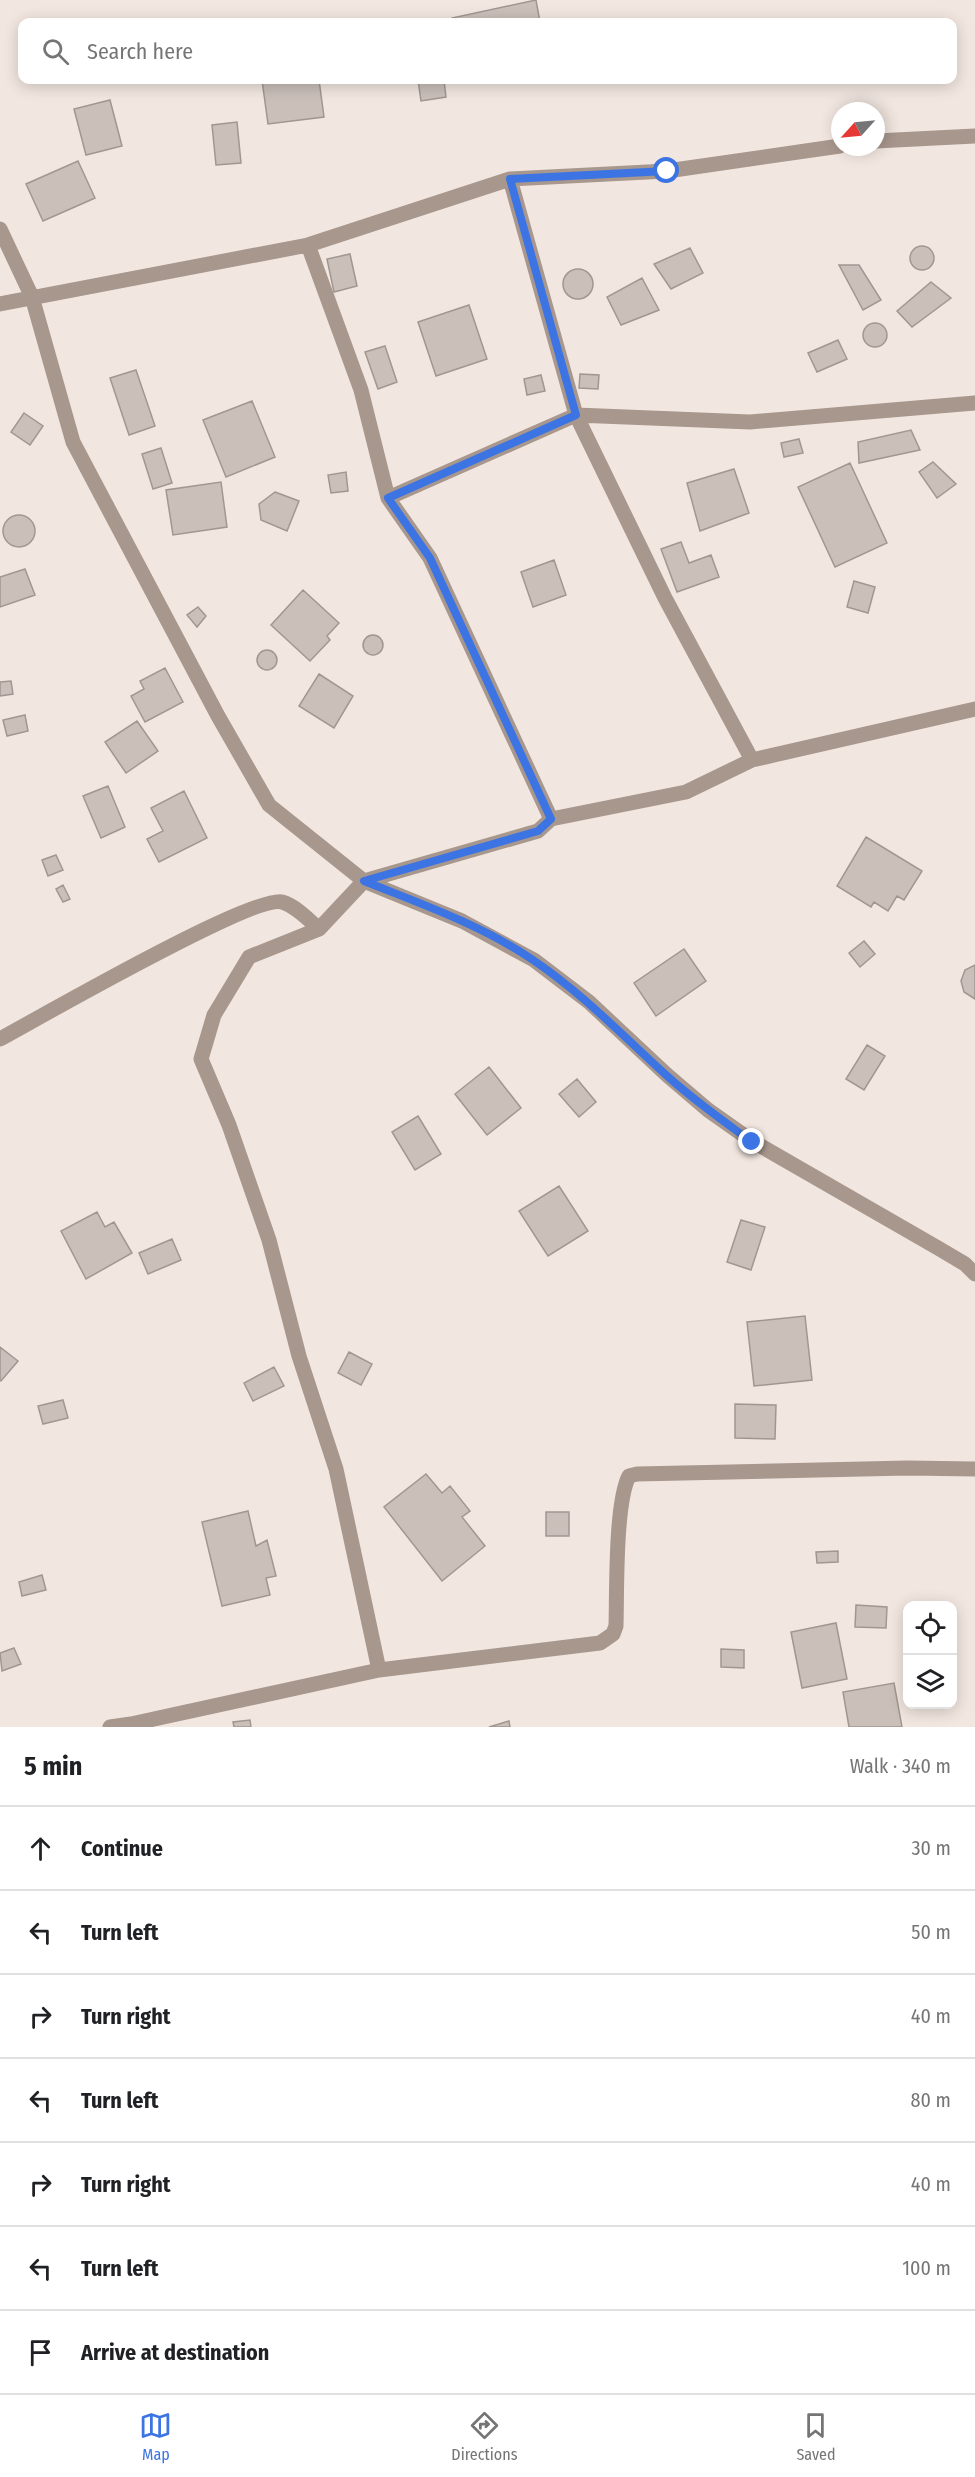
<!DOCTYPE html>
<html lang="en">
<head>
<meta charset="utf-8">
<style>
  :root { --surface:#fff; --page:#f6f6f6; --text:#202124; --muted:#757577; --line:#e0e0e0; --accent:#3d74e4 }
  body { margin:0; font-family:"Fira Sans Condensed",sans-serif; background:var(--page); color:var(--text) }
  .controls { position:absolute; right:18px; bottom:18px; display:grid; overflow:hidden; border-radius:12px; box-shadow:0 3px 15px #0003 }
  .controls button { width:54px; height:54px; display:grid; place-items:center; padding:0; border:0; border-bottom:2px solid var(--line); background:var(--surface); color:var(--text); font:30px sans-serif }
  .compass { position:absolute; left:831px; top:102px; width:54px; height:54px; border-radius:50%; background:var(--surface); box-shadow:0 3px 15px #0003; rotate:243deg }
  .stop { position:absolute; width:18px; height:18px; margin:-14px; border:4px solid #3d74e4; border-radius:50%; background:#fff }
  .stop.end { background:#3d74e4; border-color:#fff; box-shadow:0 2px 6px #0008 }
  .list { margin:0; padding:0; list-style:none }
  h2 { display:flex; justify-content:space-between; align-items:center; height:78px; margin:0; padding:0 24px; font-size:26px }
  h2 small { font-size:20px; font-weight:400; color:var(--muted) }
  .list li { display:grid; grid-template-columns:39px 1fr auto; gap:18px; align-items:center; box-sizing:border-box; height:84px; padding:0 24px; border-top:2px solid var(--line) }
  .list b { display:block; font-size:22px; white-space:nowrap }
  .list em { font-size:20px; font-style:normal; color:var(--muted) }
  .icon { flex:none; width:33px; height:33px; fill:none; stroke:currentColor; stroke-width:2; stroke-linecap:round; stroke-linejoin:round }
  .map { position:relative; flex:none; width:975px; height:1727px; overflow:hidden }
  .search { position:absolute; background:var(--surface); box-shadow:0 3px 15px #0003; left:18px; right:18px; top:18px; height:66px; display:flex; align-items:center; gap:15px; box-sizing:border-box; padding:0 21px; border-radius:12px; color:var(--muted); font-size:22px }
  .sheet { height:666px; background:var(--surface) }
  nav { display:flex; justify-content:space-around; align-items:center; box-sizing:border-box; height:84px; border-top:2px solid var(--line); background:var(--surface); font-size:16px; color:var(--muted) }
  nav a { display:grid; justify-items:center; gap:3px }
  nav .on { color:var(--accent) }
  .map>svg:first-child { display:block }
  .building { fill:#cabfb9; stroke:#a19791; stroke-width:1.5 }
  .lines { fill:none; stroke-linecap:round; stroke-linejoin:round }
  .street { stroke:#a8978d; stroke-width:15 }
  .route { stroke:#3d74e4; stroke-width:8 }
</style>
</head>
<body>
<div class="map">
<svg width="975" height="1727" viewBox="0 0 975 1727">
  <rect width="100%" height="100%" fill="#f2e7e0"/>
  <path class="building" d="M536 0 540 22H453L452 18Z
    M262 80H319L324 117 268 124Z
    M418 80H444L446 97 421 101Z
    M110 100 122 146 86 155 74 109Z
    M237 122 241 163 216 165 212 125Z
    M78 161 95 198 43 221 26 184Z
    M910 258a12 12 0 1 1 24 0a12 12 0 1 1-24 0Z
    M690 248 703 273 671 289 654 264Z
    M350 254 357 286 334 292 327 259Z
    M839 265H859L881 300 863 310Z
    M563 284a15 15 0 1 1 30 0a15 15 0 1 1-30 0Z
    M642 278 659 310 621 325 607 297Z
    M931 282 951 298 912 327 897 311Z
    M469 305 487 359 436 376 418 322Z
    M863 335a12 12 0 1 1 24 0a12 12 0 1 1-24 0Z
    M838 340 847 359 817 372 808 353Z
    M385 346 397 382 378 389 365 352Z
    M136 370 155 426 129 435 110 378Z
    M580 374 599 375 598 389 579 388Z
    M541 375 545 391 527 395 524 379Z
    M252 401 275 457 226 477 203 420Z
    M24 413 43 426 30 445 11 432Z
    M911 430 920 450 859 463 858 442Z
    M799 439 803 453 784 457 781 443Z
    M161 448 172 483 153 489 142 454Z
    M933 462 956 484 937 498 919 472Z
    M850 463 887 543 835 567 798 487Z
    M734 469 749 513 700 531 687 483Z
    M346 472 348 491 331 493 328 475Z
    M221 482 227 527 173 535 166 490Z
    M275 492 299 501 287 531 261 520 259 504Z
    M3 531a16 16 0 1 1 32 0a16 16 0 1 1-32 0Z
    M681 542 689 563 711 555 719 577 677 592 661 549Z
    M554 560 566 595 533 607 521 572Z
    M25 569 35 595 0 607V577Z
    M854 581 875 587 868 613 847 607Z
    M303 590 339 623 327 636 330 640 310 661 271 625Z
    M198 607 206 616 197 627 187 615Z
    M363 645a10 10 0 1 1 20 0a10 10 0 1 1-20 0Z
    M257 660a10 10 0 1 1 20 0a10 10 0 1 1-20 0Z
    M165 668 183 702 145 722 131 696 144 689 140 681Z
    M319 674 353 696 334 728 299 706Z
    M11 681 13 694 0 696V682Z
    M25 715 28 731 7 736 3 720Z
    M137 721 158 751 126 773 105 742Z
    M108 786 125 827 101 838 83 796Z
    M184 791 207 838 159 862 147 839 163 831 151 808Z
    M866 837 922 871 904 900 897 896 888 911 874 902 871 907 837 886Z
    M56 855 63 870 48 876 42 860Z
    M63 885 70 899 63 902 56 889Z
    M864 941 875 954 860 967 849 953Z
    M684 949 706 981 656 1016 634 983Z
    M975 965V999L964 992 961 981 965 970Z
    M867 1045 885 1056 864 1090 846 1079Z
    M489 1067 521 1108 487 1135 455 1094Z
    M577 1079 596 1102 579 1117 559 1094Z
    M418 1116 441 1154 415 1170 392 1132Z
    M559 1186 588 1231 548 1256 519 1211Z
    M97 1212 105 1227 114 1222 132 1253 86 1279 61 1231Z
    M741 1220 765 1227 751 1270 727 1262Z
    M172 1239 181 1260 148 1274 139 1253Z
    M805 1316 812 1380 754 1386 747 1322Z
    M0 1347 18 1361 1 1381 0 1380Z
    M349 1352 372 1364 361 1385 338 1373Z
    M274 1367 284 1386 253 1401 244 1383Z
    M63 1400 68 1418 43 1424 38 1406Z
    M735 1404 776 1405 775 1439 735 1438Z
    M426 1474 442 1493 450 1486 470 1511 462 1517 485 1546 442 1581 384 1507Z
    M248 1511 256 1546 267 1540 276 1576 266 1578 270 1595 222 1606 202 1522Z
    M546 1512H569V1536H546Z
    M838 1551V1562L817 1563 816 1552Z
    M42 1575 46 1590 22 1596 19 1582Z
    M856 1605 887 1607 886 1628 855 1627Z
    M836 1623 847 1679 802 1688 791 1632Z
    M14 1648 21 1664 2 1671 0 1653Z
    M721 1649 744 1650V1668L721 1667Z
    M894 1683 902 1727H849L843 1692Z
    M250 1720 251 1727H234L233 1722Z
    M509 1721 510 1727H489Z"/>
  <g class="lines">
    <path class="street" d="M876 141 975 136
      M510 179 576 415 665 598 752 760
      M0 229 32 297 73 442 218 716 269 805 364 881 462 921 534 960 589 1002 667 1075 708 1110 752 1141 938 1248 965 1264 975 1274
      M308 245 361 390 388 498 430 558 551 819
      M0 304 308 245 510 179 667 171 840 146
      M388 498 576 415 750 422 975 403
      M0 1039C39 1018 254 894 282 902 296 906 309 920 319 929
      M379 1670 336 1469 299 1356 269 1240 229 1125 201 1059 214 1015 249 957 319 929 364 881 538 831 551 819 686 792 752 760 975 709
      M110 1727 131 1724 379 1670 600 1643 613 1634 616 1626C617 1592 615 1503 629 1476L637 1474 908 1468 975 1469"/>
  </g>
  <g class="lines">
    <path class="route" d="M667 171 510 179 576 415 388 498 430 558 551 819 538 831 364 881C421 904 482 925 533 960 582 993 622 1035 665 1074 692 1099 722 1120 752 1142"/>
  </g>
</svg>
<div class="controls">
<button><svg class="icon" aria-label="locate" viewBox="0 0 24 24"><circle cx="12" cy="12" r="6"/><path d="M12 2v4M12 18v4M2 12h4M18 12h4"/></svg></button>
<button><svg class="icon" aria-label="layers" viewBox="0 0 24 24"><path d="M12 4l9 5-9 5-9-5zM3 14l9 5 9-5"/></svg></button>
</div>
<svg class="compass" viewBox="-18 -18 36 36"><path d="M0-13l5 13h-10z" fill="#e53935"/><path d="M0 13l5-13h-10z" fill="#757577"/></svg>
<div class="stop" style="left:667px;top:171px"></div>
<div class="stop end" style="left:752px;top:1142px"></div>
<div class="search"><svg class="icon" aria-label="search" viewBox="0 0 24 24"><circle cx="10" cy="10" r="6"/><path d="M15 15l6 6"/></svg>Search here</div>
</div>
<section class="sheet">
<h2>5 min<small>Walk · 340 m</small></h2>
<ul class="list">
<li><svg class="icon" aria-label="ahead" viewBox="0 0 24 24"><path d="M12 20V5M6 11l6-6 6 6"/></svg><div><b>Continue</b></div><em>30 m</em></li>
<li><svg class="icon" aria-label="left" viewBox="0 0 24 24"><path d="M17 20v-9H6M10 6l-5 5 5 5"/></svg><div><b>Turn left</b></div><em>50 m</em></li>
<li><svg class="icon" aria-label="right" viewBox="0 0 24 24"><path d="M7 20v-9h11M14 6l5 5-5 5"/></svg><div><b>Turn right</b></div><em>40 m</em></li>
<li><svg class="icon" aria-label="left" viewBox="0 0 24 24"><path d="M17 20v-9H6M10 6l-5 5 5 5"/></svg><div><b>Turn left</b></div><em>80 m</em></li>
<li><svg class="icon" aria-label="right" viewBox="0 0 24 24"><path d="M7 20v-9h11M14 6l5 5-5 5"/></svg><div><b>Turn right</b></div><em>40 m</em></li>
<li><svg class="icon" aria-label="left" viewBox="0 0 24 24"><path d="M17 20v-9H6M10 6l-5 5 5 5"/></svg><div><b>Turn left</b></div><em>100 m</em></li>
<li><svg class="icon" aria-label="arrive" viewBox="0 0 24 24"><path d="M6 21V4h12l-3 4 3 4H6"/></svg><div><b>Arrive at destination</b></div></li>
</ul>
</section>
<nav>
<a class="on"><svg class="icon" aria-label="map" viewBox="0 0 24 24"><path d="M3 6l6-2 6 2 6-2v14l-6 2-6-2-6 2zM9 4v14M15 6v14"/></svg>Map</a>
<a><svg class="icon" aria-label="directions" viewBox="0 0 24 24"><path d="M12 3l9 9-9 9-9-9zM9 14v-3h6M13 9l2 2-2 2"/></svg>Directions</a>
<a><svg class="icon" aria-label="saved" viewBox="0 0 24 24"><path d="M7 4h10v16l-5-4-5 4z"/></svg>Saved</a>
</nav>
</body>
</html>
